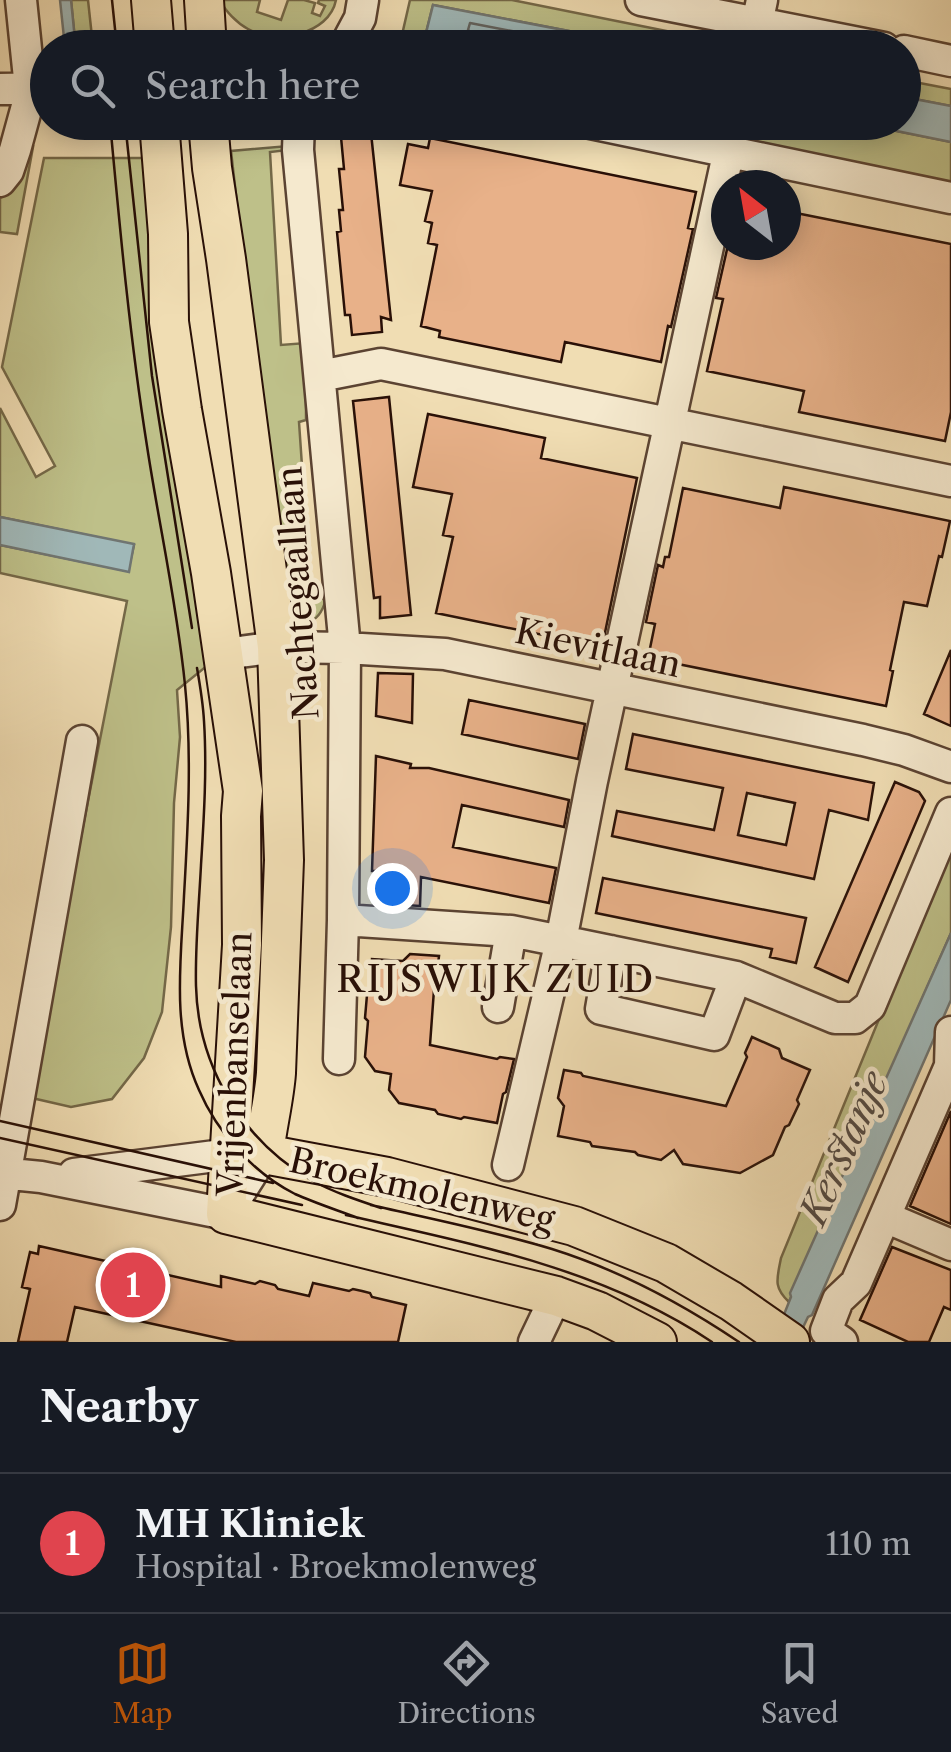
<!DOCTYPE html>
<html lang="en">
<head>
<meta charset="utf-8">
<style>
  :root { --surface:#171b24; --page:#20242c; --text:#f1f3f6; --muted:#9ea1a6; --line:#363941; --accent:#b45309 }
  body { margin:0; font-family:"Libre Caslon Text",serif; background:var(--page); color:var(--text) }
  .compass { position:absolute; left:711px; top:170px; width:90px; height:90px; border-radius:50%; background:var(--surface); box-shadow:0 5px 25px #0003; rotate:329deg }
  .you { position:absolute; left:392px; top:888px; width:35px; height:35px; margin:-25px; border:8px solid #fff; border-radius:50%; background:#1a73e8; box-shadow:0 0 0 15px #1a73e833 }
  .badge { display:grid; place-items:center; width:65px; height:65px; border-radius:50%; background:var(--accent); color:#fff; font-size:32px; font-weight:700 }
  .pin { position:absolute; translate:-50% -50%; border:5px solid #fff; box-shadow:0 2px 10px #0006 }
  .list { margin:0; padding:0; list-style:none }
  h2 { display:flex; justify-content:space-between; align-items:center; height:130px; margin:0; padding:0 40px; font-size:42px }
  h2 small { font-size:32px; font-weight:400; color:var(--muted) }
  .list li { display:grid; grid-template-columns:65px 1fr auto; gap:30px; align-items:center; box-sizing:border-box; height:140px; padding:0 40px; border-top:2px solid var(--line) }
  .list b { display:block; font-size:38px; white-space:nowrap }
  .list p { margin:0; font-size:32px; white-space:nowrap; color:var(--muted) }
  .list em { font-size:32px; font-style:normal; color:var(--muted) }
  .icon { flex:none; width:55px; height:55px; fill:none; stroke:currentColor; stroke-width:2; stroke-linecap:round; stroke-linejoin:round }
  .map { position:relative; flex:none; width:951px; height:1342px; overflow:hidden }
  .search { position:absolute; background:var(--surface); box-shadow:0 5px 25px #0003; left:30px; right:30px; top:30px; height:110px; display:flex; align-items:center; gap:25px; box-sizing:border-box; padding:0 35px; border-radius:55px; color:var(--muted); font-size:38px }
  .sheet { height:270px; background:var(--surface) }
  nav { display:flex; justify-content:space-around; align-items:center; box-sizing:border-box; height:140px; border-top:2px solid var(--line); background:var(--surface); font-size:28px; color:var(--muted) }
  nav a { display:grid; justify-items:center; gap:5px }
  nav .on { color:var(--accent) }
  .map>svg:first-child { display:block }
  .green { fill:#bec089; stroke:#746848; stroke-width:2.5 }
  .water { fill:#a0b8b8; stroke:#707571; stroke-width:2.5 }
  .lines { fill:none; stroke-linecap:round; stroke-linejoin:round }
  .shore { stroke:#646460; stroke-width:2.5 }
  .building { fill:#e8b189; stroke:#291007; stroke-width:2.5; fill-rule:evenodd }
  .minor-casing { stroke:#5b4332; stroke-width:35 }
  .major-casing { stroke:#291007; stroke-width:42 }
  .minor { stroke:#f5e9ce; stroke-width:30 }
  .major { stroke:#f0ddb3; stroke-width:38 }
  .tram { stroke:#291007; stroke-width:2.5 }
  .labels { text-anchor:middle; stroke-width:9; stroke-linejoin:round; paint-order:stroke }
  .street-label { font-size:35px; fill:#291007; stroke:#f5e9ce }
  .neighbourhood-label { font-size:38px; letter-spacing:2.5px; fill:#291007; stroke:#f5e9ce }
  .water-label { font-size:38px; font-style:italic; fill:#534b45; stroke:#f5e9ce }
</style>
</head>
<body>
<div class="map">
<svg width="951" height="1342" viewBox="0 0 951 1342">
  <rect width="100%" height="100%" fill="#f0ddb3"/>
  <filter id="stains"><feTurbulence type="fractalNoise" baseFrequency=".002" numOctaves="4"/><feColorMatrix values="0 0 0 0 .2 0 0 0 0 .09 0 0 0 0 .02 0 0 0 .5 -.17"/></filter>
  <radialGradient id="worn" r=".72"><stop offset=".6" stop-color="#630" stop-opacity="0"/><stop offset="1" stop-color="#630" stop-opacity=".3"/></radialGradient>
  <path class="green" d="M71 0H88L92 37 75 40Z
    M220 0H260L257 12 281 20 288 0H304L315 3 312 13 320 16 325 6 318 3 319 0H336C329 35 276 45 248 29 237 23 225 11 220 0Z
    M410 0H512L746 47H652L433 5 426 33 494 47 399 48Z
    M904 80 951 89V106L904 97Z
    M691 123H857L951 142V183L702 135 704 125Z
    M288 146V150L270 152 281 345 306 343V420L299 422 311 598 326 599C318 628 300 627 283 606L231 151Z
    M33 147 17 234 0 232V198L7 194 29 148Z
    M44 158H151L208 665 177 690 180 737 174 803 171 927 162 1012 144 1058 112 1099 71 1107 32 1098 38 1077 48 1006 127 601 0 573V545L128 571 134 545 0 517V408L36 477 55 466 2 367Z
    M951 837V933L789 1302C773 1287 777 1279 781 1258L893 985Z"/>
  <path class="water" d="M60 0H71L75 40 64 38Z
    M433 5 652 47H494L426 33Z
    M904 97 951 106V142L857 123 904 122Z
    M0 517 134 544 129 572 0 545Z
    M951 933V1000L812 1315 808 1317 796 1342H773L791 1297 790 1293Z"/>
  <g class="lines">
    <path class="shore" d="M482 48 479 37 468 30 470 23 600 48"/>
  </g>
  <path class="building" d="M371 133 391 320 381 317 382 332 352 335 350 315H345L337 232 341 231 339 210H343L339 169H344L341 137Z
    M430 138 696 192 688 228 693 229 671 327 668 326 661 362 565 342 561 362 439 337 440 331 421 326 437 245 428 243 432 223 425 221 432 191 400 185 408 144 428 148Z
    M786 211 951 244V412L945 441 799 412 804 391 707 371 723 299 716 298 728 245H786Z
    M389 397 411 615 380 618V597L374 598 353 401Z
    M428 414 545 438 541 458 637 478 602 647 436 613 453 537 443 535 452 494 413 487Z
    M784 487 950 521 942 557 939 556 927 606 904 602 890 670 893 671 886 706 648 658 655 624 646 622 658 565 663 567 665 557H669L683 488 780 508Z
    M951 650V726L924 714Z
    M378 673 413 674 412 723 376 716Z
    M469 700 585 724 578 759 462 734Z
    M633 734 874 783 868 820 829 810 814 879 612 836 617 811 714 830 723 788 626 769ZM747 793 795 803 786 845 738 835Z
    M376 756 411 764 410 768H429L569 800 564 827 462 805 453 847 556 868 549 903 421 877 420 906 388 904 389 892H377L378 871H372Z
    M895 782 919 792 925 801 848 982 815 967Z
    M603 878 806 918 796 963 770 957 772 949 596 913Z
    M410 954 439 956 437 973 435 976 430 1045 497 1059 500 1057 514 1059 506 1092 503 1094 497 1123 464 1117 461 1119 438 1114 435 1110 399 1103 389 1090 391 1074 375 1071 365 1057 368 1021 365 1018 367 995 370 991 372 959 403 961Z
    M752 1037 779 1049 782 1058 810 1070 797 1100 799 1104 789 1125 785 1127 773 1155 740 1173 683 1164 674 1150 661 1160 638 1155 635 1152 592 1146 590 1142 558 1136 564 1106 558 1098 564 1070 581 1073 583 1076 726 1106 747 1057 745 1053Z
    M951 1111V1224L910 1206Z
    M39 1246 221 1287V1276L255 1284 260 1281 275 1285 278 1289 309 1296 313 1283 349 1291 353 1289 362 1291 370 1293 372 1297 406 1305 398 1342H236L75 1307 67 1342H18L30 1289 22 1287 30 1252 38 1254Z
    M892 1247 951 1270V1310L944 1307 929 1342H908L860 1320Z"/>
  <g class="lines">
    <g class="minor-casing">
      <path id="minor" d="M641 0 884 48
        M344 48 360 18 363 0
        M752 48 762 0
        M904 51 951 61
        M0 89 48 88
        M299 122 298 150 345 648 343 920 339 1059
        M586 122 951 198
        M0 181 8 171 15 150 27 106 30 88 21 0
        M320 376 381 364 951 481
        M224 654 277 647 345 648 445 654 863 740 904 750 951 767
        M343 920 511 931 561 941 736 977 835 1018H855L870 1006 951 813
        M611 951 601 1009 714 1035 736 977
        M498 1007 511 931
        M508 1165 561 941 592 781 735 122
        M0 1173 41 1177 226 1214 264 1154
        M74 1174 231 1154H252
        M0 1205 82 741
        M885 1217 951 1245
        M534 1342 556 1296
        M842 1342 826 1331 838 1300 856 1283 950 1066 951 1032"/>
    </g>
    <g class="major-casing">
      <path id="major" d="M151 0 155 48
        M204 0 207 48
        M159 122 168 234 169 322 182 410 211 573 243 791 241 816 242 945 226 1214 556 1296 597 1311 657 1342
        M208 122 212 168 226 259 277 647 284 860 276 1073C274 1100 267 1126 264 1154L387 1177 574 1226 666 1263 731 1301 790 1342"/>
    </g>
    <use href="#minor" class="minor"/>
    <use href="#major" class="major"/>
    <path class="tram" d="M112 0 117 48
      M110 122C120 230 130 339 147 446 159 525 177 604 185 685 192 755 188 826 184 896 181 961 171 1029 199 1090 217 1132 253 1173 295 1194 315 1203 337 1210 358 1218
      M125 122 152 376 192 628
      M197 668C200 685 203 703 204 721 207 768 204 817 201 865 199 905 195 946 196 986 198 1066 242 1140 311 1180 333 1192 357 1200 381 1208
      M0 1121 273 1183
      M0 1138 302 1205
      M371 1205C431 1219 493 1231 552 1249 619 1270 681 1303 739 1342
      M346 1215C472 1244 602 1268 712 1342"/>
  </g>
  <g class="labels">
    <g class="street-label">
      <text transform="translate(298 593) rotate(-94)" y="12">Nachtegaallaan</text>
      <text transform="translate(598 648) rotate(12)" y="12">Kievitlaan</text>
      <text transform="translate(235 1064) rotate(-88)" y="12">Vrijenbanselaan</text>
      <text transform="translate(422 1190) rotate(13)" y="12">Broekmolenweg</text>
    </g>
    <g class="neighbourhood-label">
      <text x="496" y="992">RIJSWIJK ZUID</text>
    </g>
    <g class="water-label">
      <text transform="translate(844 1148) rotate(-66)" y="13">Kerstanje</text>
    </g>
  </g>
  <rect width="100%" height="100%" filter="url(#stains)"/>
  <rect width="100%" height="100%" fill="url(#worn)"/>
</svg>
<svg class="compass" viewBox="-18 -18 36 36"><path d="M0-13l5 13h-10z" fill="#e53935"/><path d="M0 13l5-13h-10z" fill="#9ea1a6"/></svg>
<div class="you"></div>
<div class="pin badge" style="left:133px;top:1285px;background:#e0444e">1</div>
<div class="search"><svg class="icon" aria-label="search" viewBox="0 0 24 24"><circle cx="10" cy="10" r="6"/><path d="M15 15l6 6"/></svg>Search here</div>
</div>
<section class="sheet">
<h2>Nearby<small></small></h2>
<ul class="list">
<li><span class="badge" style="background:#e0444e">1</span><div><b>MH Kliniek</b><p>Hospital · Broekmolenweg</p></div><em>110 m</em></li>
</ul>
</section>
<nav>
<a class="on"><svg class="icon" aria-label="map" viewBox="0 0 24 24"><path d="M3 6l6-2 6 2 6-2v14l-6 2-6-2-6 2zM9 4v14M15 6v14"/></svg>Map</a>
<a><svg class="icon" aria-label="directions" viewBox="0 0 24 24"><path d="M12 3l9 9-9 9-9-9zM9 14v-3h6M13 9l2 2-2 2"/></svg>Directions</a>
<a><svg class="icon" aria-label="saved" viewBox="0 0 24 24"><path d="M7 4h10v16l-5-4-5 4z"/></svg>Saved</a>
</nav>
</body>
</html>
